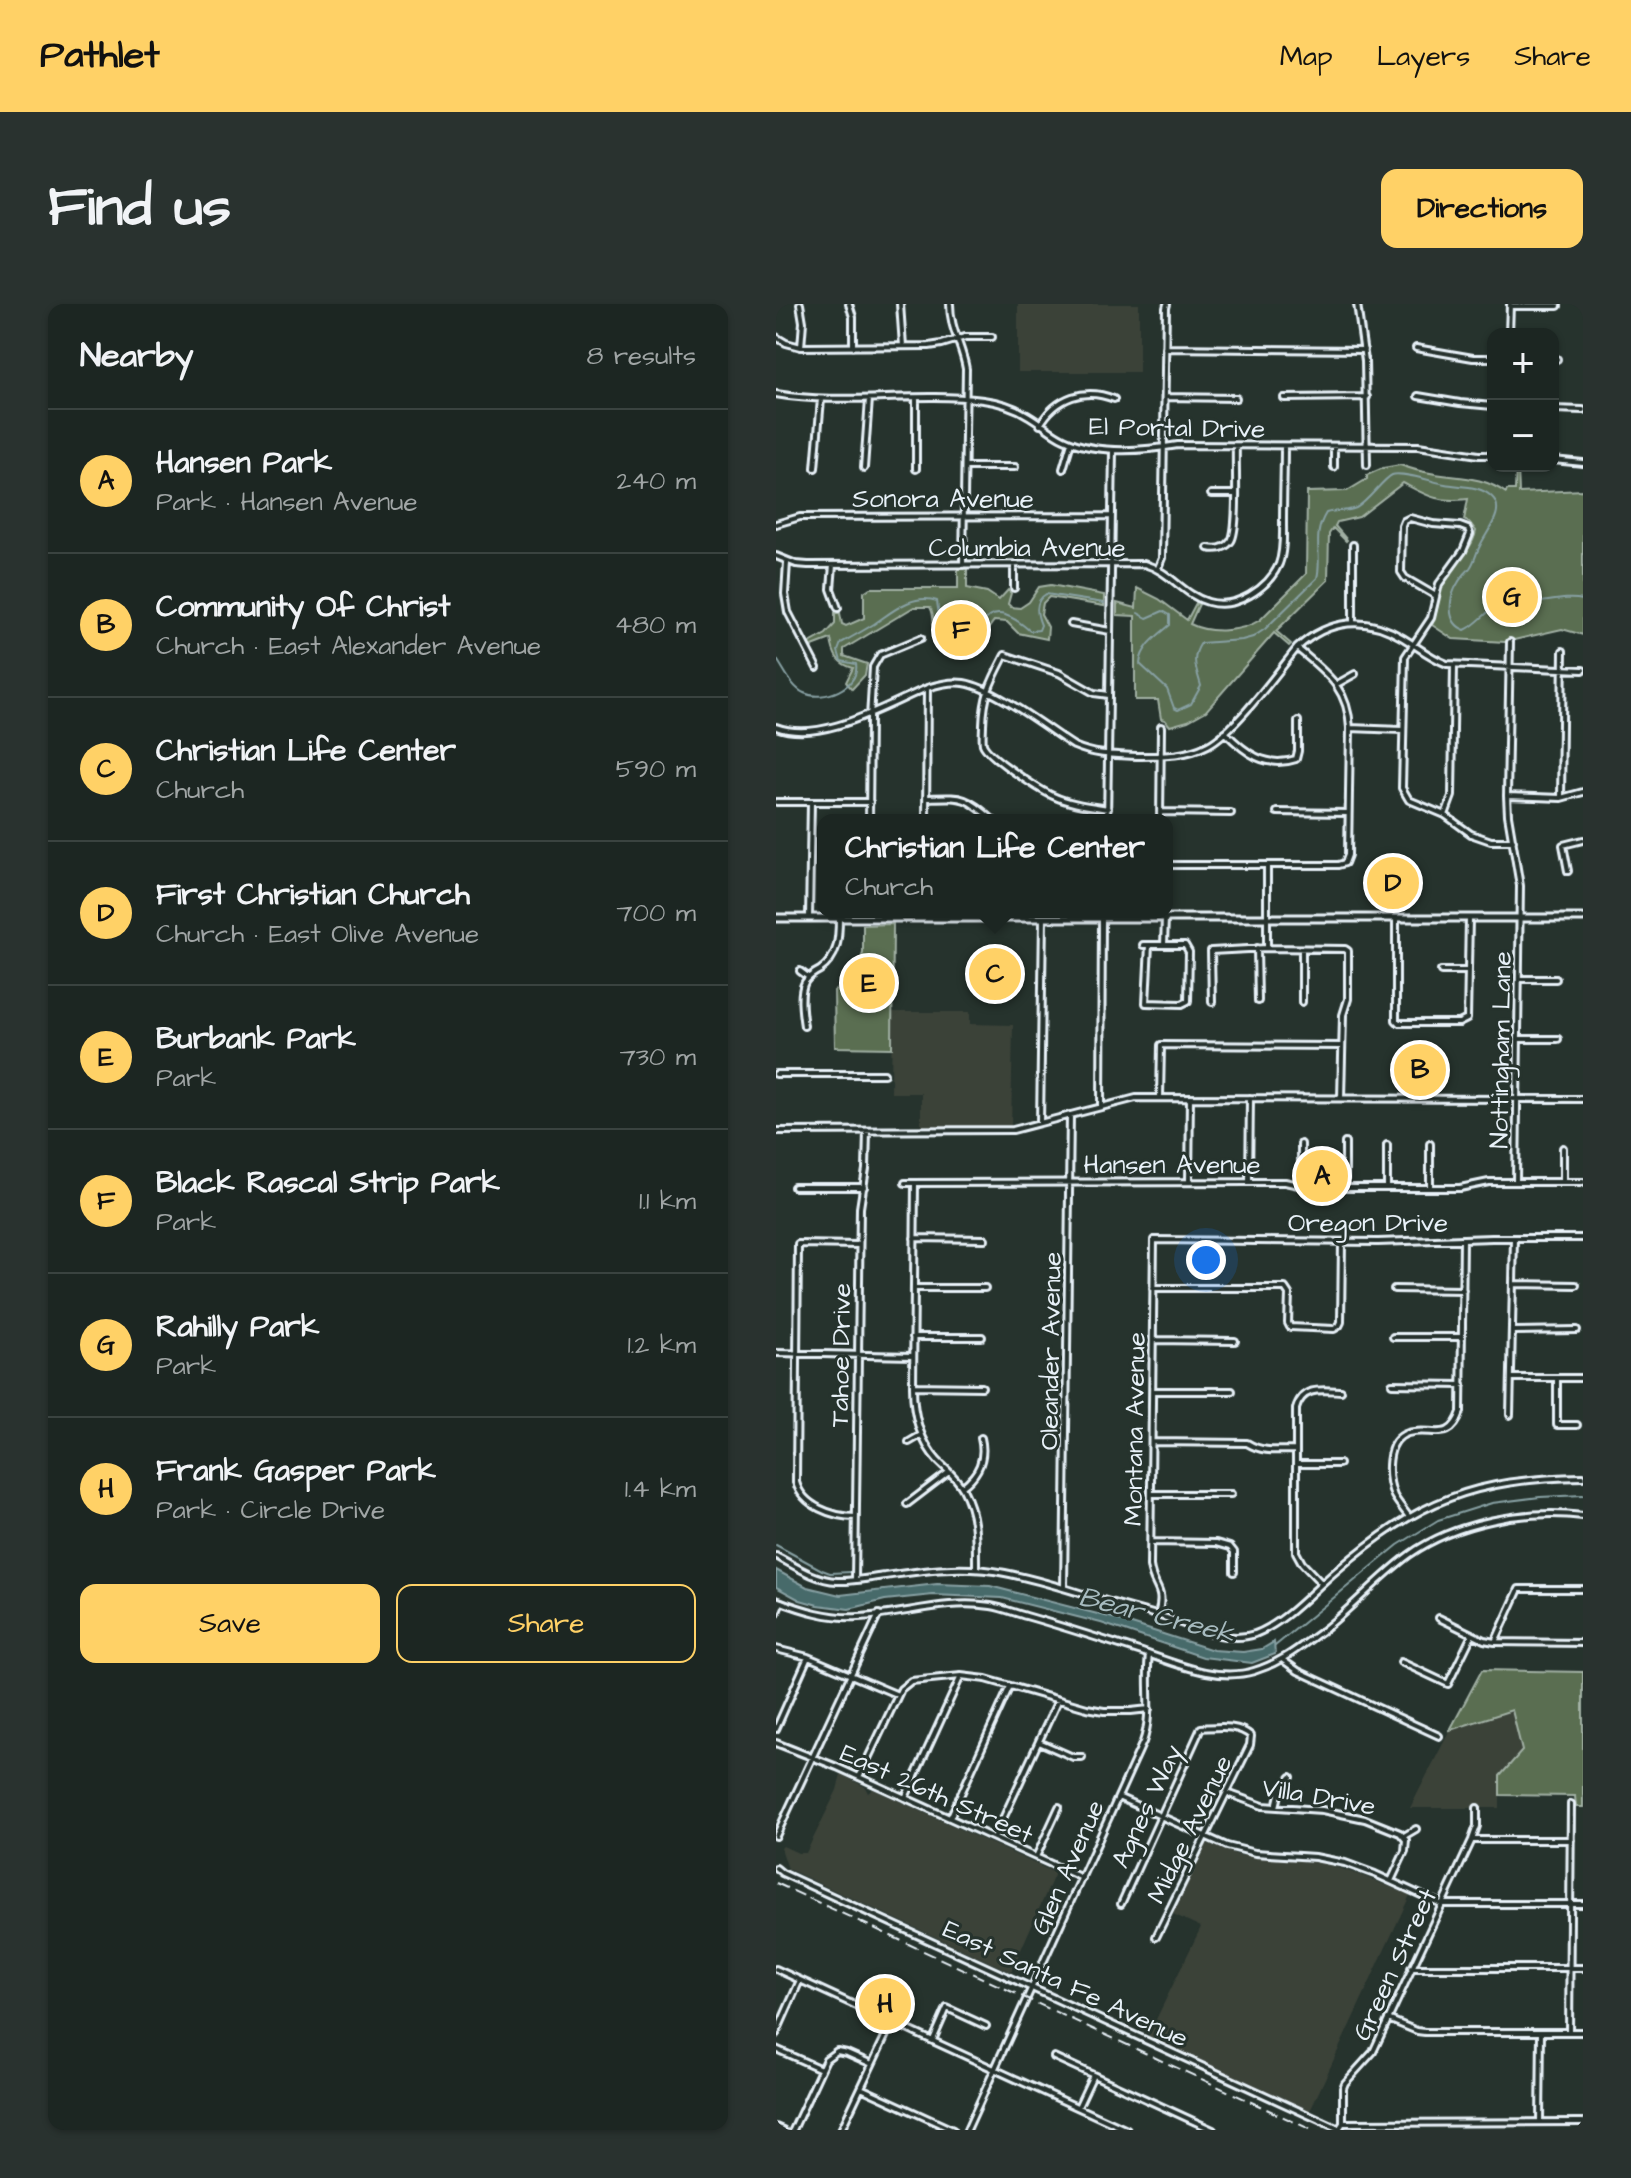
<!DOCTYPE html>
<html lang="en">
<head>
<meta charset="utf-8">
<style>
  :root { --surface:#1c2622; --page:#29322f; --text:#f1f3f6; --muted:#a0a5a5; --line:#3a4340; --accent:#ffd166 }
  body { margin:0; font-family:"Architects Daughter",sans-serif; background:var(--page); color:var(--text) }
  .controls { position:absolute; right:24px; top:24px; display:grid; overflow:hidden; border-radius:16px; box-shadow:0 2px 6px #0004 }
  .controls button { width:72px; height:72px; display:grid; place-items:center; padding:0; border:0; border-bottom:2px solid var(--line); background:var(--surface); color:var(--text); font:40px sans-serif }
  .you { position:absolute; left:430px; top:956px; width:28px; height:28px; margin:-20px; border:6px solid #fff; border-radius:50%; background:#1a73e8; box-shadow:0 0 0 12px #1a73e833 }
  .badge { display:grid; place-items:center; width:52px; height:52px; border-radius:50%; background:var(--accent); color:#111; font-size:26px; font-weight:700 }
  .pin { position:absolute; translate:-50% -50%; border:4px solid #fff; box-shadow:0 2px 8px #0006 }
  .popup { position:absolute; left:41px; top:510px; width:356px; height:104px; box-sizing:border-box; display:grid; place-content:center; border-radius:16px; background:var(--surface); filter:drop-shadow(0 2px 6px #0005); font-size:26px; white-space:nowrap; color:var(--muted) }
  .popup b { font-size:30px; color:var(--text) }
  .popup::after { content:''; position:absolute; left:50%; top:100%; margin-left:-16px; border:16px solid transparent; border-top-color:var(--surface) }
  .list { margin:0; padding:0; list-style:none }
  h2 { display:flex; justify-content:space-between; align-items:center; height:104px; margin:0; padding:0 32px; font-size:34px }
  h2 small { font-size:26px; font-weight:400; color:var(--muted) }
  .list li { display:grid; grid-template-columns:52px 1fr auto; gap:24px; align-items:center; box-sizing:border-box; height:144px; padding:0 32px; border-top:2px solid var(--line) }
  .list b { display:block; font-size:30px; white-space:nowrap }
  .list p { margin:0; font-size:26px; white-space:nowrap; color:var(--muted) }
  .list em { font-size:26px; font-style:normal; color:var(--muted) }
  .actions { display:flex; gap:16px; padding:24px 32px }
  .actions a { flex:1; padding:18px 0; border:2px solid var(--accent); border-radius:16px; text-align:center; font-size:28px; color:var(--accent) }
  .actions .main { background:var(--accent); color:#111 }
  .map { position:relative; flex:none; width:807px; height:1826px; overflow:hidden; border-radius:16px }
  header { display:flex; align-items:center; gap:48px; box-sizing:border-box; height:112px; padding:0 40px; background:var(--accent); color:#111 }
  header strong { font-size:38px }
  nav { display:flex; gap:44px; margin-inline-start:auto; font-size:28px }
  .intro { display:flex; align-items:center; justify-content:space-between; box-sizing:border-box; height:192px; padding:0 48px }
  h1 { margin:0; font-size:56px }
  .button { padding:20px 36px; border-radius:16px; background:var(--accent); color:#111; font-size:28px; font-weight:700 }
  main { display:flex; gap:48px; padding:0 48px }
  aside { flex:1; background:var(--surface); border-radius:16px; box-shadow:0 2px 6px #0004 }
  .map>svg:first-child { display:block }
  .built { fill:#3b4239 }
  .green { fill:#5a6e51; stroke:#a1b0a4; stroke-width:2 }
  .water { fill:#466a6a; stroke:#87a0a3; stroke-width:2 }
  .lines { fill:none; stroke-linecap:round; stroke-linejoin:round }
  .stream { stroke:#87a0a3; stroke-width:2 }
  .minor-casing { stroke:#e8f1f8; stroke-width:10 }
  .tertiary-casing { stroke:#e8f1f8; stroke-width:10 }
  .secondary-casing { stroke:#e8f1f8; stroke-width:11 }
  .minor { stroke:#26332d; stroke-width:4 }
  .tertiary { stroke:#26332d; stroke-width:4 }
  .secondary { stroke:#26332d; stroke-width:5 }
  .rail { stroke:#e8f1f8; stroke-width:2; stroke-dasharray:12 6; stroke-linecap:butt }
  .labels { text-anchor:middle; stroke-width:6; stroke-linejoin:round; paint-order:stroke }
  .street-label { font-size:26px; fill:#e8f1f8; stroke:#26332d }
  .water-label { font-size:28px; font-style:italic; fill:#a7bbbf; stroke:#26332d }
</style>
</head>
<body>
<header>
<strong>Pathlet</strong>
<nav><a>Map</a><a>Layers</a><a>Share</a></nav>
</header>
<div class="intro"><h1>Find us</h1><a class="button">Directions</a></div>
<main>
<aside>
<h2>Nearby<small>8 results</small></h2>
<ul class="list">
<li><span class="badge">A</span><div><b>Hansen Park</b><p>Park · Hansen Avenue</p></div><em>240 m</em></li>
<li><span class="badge">B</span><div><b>Community Of Christ</b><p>Church · East Alexander Avenue</p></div><em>480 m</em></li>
<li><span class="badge">C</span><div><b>Christian Life Center</b><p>Church</p></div><em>590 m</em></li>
<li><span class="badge">D</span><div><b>First Christian Church</b><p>Church · East Olive Avenue</p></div><em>700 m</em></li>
<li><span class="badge">E</span><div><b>Burbank Park</b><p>Park</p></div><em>730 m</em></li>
<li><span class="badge">F</span><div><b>Black Rascal Strip Park</b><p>Park</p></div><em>1.1 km</em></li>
<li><span class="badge">G</span><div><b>Rahilly Park</b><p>Park</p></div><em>1.2 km</em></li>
<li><span class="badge">H</span><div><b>Frank Gasper Park</b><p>Park · Circle Drive</p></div><em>1.4 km</em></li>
</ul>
<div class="actions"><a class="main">Save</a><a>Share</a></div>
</aside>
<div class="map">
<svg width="807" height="1826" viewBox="0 0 807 1826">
  <rect width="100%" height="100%" fill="#26332d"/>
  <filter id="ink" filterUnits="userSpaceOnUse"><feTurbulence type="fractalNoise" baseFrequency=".0125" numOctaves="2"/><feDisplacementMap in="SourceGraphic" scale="16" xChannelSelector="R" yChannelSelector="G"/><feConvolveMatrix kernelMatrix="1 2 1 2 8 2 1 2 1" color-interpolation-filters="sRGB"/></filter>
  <g filter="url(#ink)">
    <path class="built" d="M242 0H363V68H242Z
      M116 708H194V720L237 721 235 824 145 823V789H115Z
      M737 1406 746 1448 724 1472V1504H634L674 1426Z
      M65 1470 89 1483 92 1489 97 1485 279 1569 235 1668 12 1565 5 1544 7 1542 22 1549H30L61 1486Z
      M431 1539 462 1551 547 1559 587 1572 634 1591 534 1807 372 1732 425 1623 397 1610Z"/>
    <path class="green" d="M624 161C633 164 641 167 649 168 680 175 703 170 730 189L731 186H739L740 162H742L743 189 807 186V331L786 325 729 338 677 335 656 321C663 306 662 288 668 277 678 260 696 247 700 227L694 219 688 216 692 195C662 199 652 192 627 179L583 213 561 218 559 222 571 236 570 237 557 224 553 230 552 276 500 327 515 340 513 342 498 329 430 407 412 417 394 422 389 416 385 415 382 396H359V312L341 311V299L360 304 361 284 383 295 411 316 420 299 423 300 414 320C434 330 465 328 484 316L530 270 531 188 571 187 591 175V171L607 164Z
      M182 265H191V284L211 288 223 296 232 286 235 289 232 300 235 303 244 304 253 298 263 283 275 281 328 291V302L273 293 267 299 265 310 272 323 271 335 242 329 231 318 218 317C204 333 201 361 173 352 165 350 160 342 158 333 156 323 160 313 154 303H138L68 345V352L91 360 89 371 76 385 70 378 77 364C62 360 57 351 55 335L34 343 32 340 50 330 59 320V309H64L66 320 70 322 88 314V288L94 284H182Z
      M117 620 116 744 59 743 58 687 80 671 87 649V621Z
      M706 1366 807 1368V1503H800L799 1492 724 1491V1472L746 1447 736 1406 674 1426Z"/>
    <path class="water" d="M0 1266 31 1283 64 1291 161 1280 214 1282 337 1314 437 1346 467 1348 486 1345 498 1338 499 1350 476 1359 427 1353 325 1319 226 1294 157 1291 109 1296 73 1305 42 1301 24 1296 0 1283Z"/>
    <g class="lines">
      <path class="stream" d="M362 309 371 314 387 307 394 311V321C382 331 365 343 364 360L391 385 398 404 402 406 415 400 425 382C421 366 414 355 425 339L466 336 477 333 489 325 541 274C547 251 535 233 550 209 559 206 571 208 580 204 593 197 607 175 616 171 625 167 658 178 669 180 685 183 704 181 716 193 731 207 709 229 704 242 700 249 699 257 694 264 690 269 685 273 682 279 673 293 669 319 689 326 703 320 711 305 725 300 735 297 746 300 757 299 774 298 790 292 807 296
        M0 354C8 365 15 383 28 389 47 398 84 384 80 360L65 357 62 347 65 339C76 333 87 327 98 320 117 307 137 289 161 297L165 328 172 343 183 348 194 345C199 337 201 329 206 321 218 299 241 315 254 327L263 326 265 321C260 309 258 297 270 290L328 299
        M0 1241 46 1266 54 1269 75 1268
        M499 1342 622 1241 662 1216 716 1199 764 1193 807 1191"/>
      <g class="minor-casing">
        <path id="minor" d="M24 0 27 18 25 43
          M73 0 77 13V43
          M124 0 127 42
          M174 0C174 25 186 41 190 65L187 261
          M581 0 589 57 591 161
          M734 2H782
          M733 30 734 0
          M0 33 10 39 25 43 153 42 166 40 189 33H216
          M389 44 588 46
          M640 44 697 54H717
          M777 55H781
          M0 90C68 102 139 87 207 96 223 98 239 103 253 112 265 119 275 129 288 135 322 151 367 147 402 141L642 142 703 151H717
          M642 92 684 99 717 102
          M389 93 460 94
          M508 94 591 93
          M777 105 807 106
          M264 121C280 93 309 83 338 95
          M558 142V163
          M777 156 807 159
          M190 163H239
          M39 164 45 95
          M88 164 93 95
          M140 165V95
          M287 165 295 138
          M435 190H459
          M0 220 24 213 336 212
          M432 244C441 246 449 245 455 237 463 224 459 161 460 142
          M0 252 20 260 32 261 368 260C394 267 407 291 432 298 459 306 492 285 503 260 508 247 507 231 507 217 507 192 508 167 508 142
          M11 258 9 290 12 308 41 364
          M57 261 55 285 62 304
          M382 264 386 254 390 4 391 0
          M238 284V261
          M660 292 629 274 625 268 626 222 628 217 634 214 657 220 684 222 692 225 694 230 687 247 663 280 655 314 629 353 626 484 633 496 669 511 695 530 715 537H737
          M577 319V241
          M295 320 334 327
          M734 338 731 492 732 511 744 582 740 878
          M561 380 579 370
          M0 423C45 440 108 402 151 384 163 380 175 377 188 379 219 384 270 424 298 442 321 452 341 451 365 452 388 452 411 452 432 441 459 427 501 369 521 344 553 315 590 311 627 334 642 343 653 353 671 360L807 366
          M574 424 626 426
          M449 428C469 449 490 465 520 455L522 447V417
          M731 492 785 494 807 488
          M150 494C188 493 188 491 217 516
          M785 494 787 347
          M0 498H94
          M332 505C313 502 294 500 277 492 264 486 211 452 207 440 206 435 207 426 207 421 208 390 215 378 229 351L283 369 318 389 333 391
          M385 508 455 509
          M501 508 572 509
          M669 511 676 492 678 361
          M93 516 94 414 97 363 104 351 145 334
          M150 516 151 384
          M331 516 337 146
          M384 516 385 423
          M391 561H562L569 559 572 551 574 424C572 383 550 369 521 344
          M792 567 787 541 807 536
          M33 614 35 498
          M620 614V716L623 719H683L691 715 693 614
          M367 641H409L413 648 412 697 406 700 370 699 373 641
          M388 641 389 614
          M481 644 482 697
          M491 644V561
          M526 645V698
          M24 667 32 673
          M665 667H692
          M743 675H780
          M436 698 435 647 491 644 569 645 572 647V695L567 711 565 794
          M28 722C26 709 23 689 29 678 33 672 38 669 44 666 62 653 63 635 63 614
          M742 735H782
          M0 770H108
          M384 794 385 741 566 742
          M325 803 326 614
          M264 819 267 614
          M0 827 237 826 360 794 807 795
          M569 839V884
          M525 840V883
          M413 877 414 794
          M473 878 474 794
          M787 878V844
          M129 879 473 878H509L536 884H684L713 878H807
          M139 879 137 1082C137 1110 143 1136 162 1157 171 1166 181 1174 187 1185 201 1211 200 1237 200 1265
          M18 883H88
          M611 884V841
          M654 884V840
          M138 934 209 935
          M737 980 800 981
          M138 984H209
          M377 984H509L513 990 512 1019 514 1023 558 1025 563 1022 565 1018 566 938
          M618 985 687 986
          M737 1027 801 1026
          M137 1033H206
          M617 1033H686
          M377 1036 459 1037
          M0 1049 137 1052
          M735 1074H807
          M781 1074V1121H801
          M616 1080 686 1081
          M137 1082 206 1083
          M377 1087H456
          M734 1111 738 934
          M133 1138 145 1131
          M376 1138 471 1139C487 1149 502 1146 520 1146
          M521 1160H563
          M186 1183C203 1170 210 1155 205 1134
          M375 1190H455
          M131 1200 173 1168
          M80 1213C57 1213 26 1202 20 1178L22 940 83 941
          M633 1213C628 1206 622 1199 618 1192 611 1174 608 1136 632 1129 655 1122 674 1141 685 1108L687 935
          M375 1238 440 1239 454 1243 458 1248V1268
          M79 1276 84 904 90 865 91 827
          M545 1279 526 1259 520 1248V1105C526 1082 546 1086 565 1087
          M288 1284 294 811
          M0 1310 5 1298
          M382 1311C390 1284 377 1285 374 1262L378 936 602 938 716 934H807
          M663 1314 708 1336 719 1338 807 1339
          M719 1338 743 1285H807
          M0 1345 32 1353 122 1391
          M507 1356 522 1367 663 1432
          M625 1358 672 1380 696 1331
          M0 1425 32 1353
          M263 1438 297 1453H306
          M0 1439 61 1463 306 1574
          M83 1473 125 1385 135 1377 185 1372 210 1375 311 1404 328 1407H355L373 1405
          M451 1489 487 1502 546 1506 589 1515 624 1529 630 1536 629 1547 615 1577
          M342 1493 451 1542 479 1549 539 1553 569 1559 599 1570 665 1600H807
          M129 1494 185 1372
          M500 1503 504 1486 515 1473
          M174 1514 234 1382
          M0 1532 103 1310
          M628 1532 640 1525
          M218 1534 282 1396
          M697 1536H795
          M260 1553 283 1503
          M345 1600 425 1424C443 1423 462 1420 475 1432L474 1441 380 1633
          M635 1664H807
          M0 1665 351 1826
          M612 1715 641 1727 649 1728H807
          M793 1728 795 1500
          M0 1730 24 1676
          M157 1736 171 1704 210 1722
          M0 1745 45 1765
          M278 1753 437 1826
          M85 1784 177 1826
          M302 1803 317 1771
          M764 1818 765 1728
          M567 1819 807 1818
          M0 1823 7 1826
          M563 1825 567 1819V1784L569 1779 597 1748 696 1536 701 1522V1504
          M17 1826 50 1755 61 1747 71 1749 96 1760
          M65 1826 125 1699C126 1688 118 1674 106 1683 99 1688 96 1699 92 1707
          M191 1826 367 1438C377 1410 369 1380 373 1351"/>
      </g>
      <g class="tertiary-casing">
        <path id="tertiary" d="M0 1252C19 1262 39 1276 61 1277 76 1278 93 1274 109 1272 149 1266 189 1261 229 1269 265 1276 299 1288 334 1298 349 1303 365 1306 380 1311 411 1319 448 1341 479 1330 510 1318 535 1288 560 1267 643 1196 697 1175 807 1173
          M0 1296C26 1306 54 1315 83 1313 128 1311 169 1295 215 1302 227 1304 239 1309 250 1312 289 1323 328 1336 366 1348 401 1360 441 1378 478 1367 505 1359 524 1343 546 1327 576 1304 602 1274 633 1251 679 1218 751 1205 807 1212
          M0 1564 6 1569 565 1826"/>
      </g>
      <g class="secondary-casing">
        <path id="secondary" d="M0 614H807"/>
      </g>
      <use href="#minor" class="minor"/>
      <use href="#tertiary" class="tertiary"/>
      <use href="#secondary" class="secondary"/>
      <path class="rail" d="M0 1579 536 1826"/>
    </g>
  </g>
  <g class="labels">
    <g class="street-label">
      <text transform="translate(401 123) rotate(1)" y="9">El Portal Drive</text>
      <text x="167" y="203">Sonora Avenue</text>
      <text x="251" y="252">Columbia Avenue</text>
      <text transform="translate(724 746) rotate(-89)" y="9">Nottingham Lane</text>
      <text x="396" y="869">Hansen Avenue</text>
      <text x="592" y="927">Oregon Drive</text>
      <text transform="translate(274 1047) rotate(-89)" y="9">Oleander Avenue</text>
      <text transform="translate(64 1051) rotate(-89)" y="9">Tahoe Drive</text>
      <text transform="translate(358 1125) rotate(-89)" y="9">Montana Avenue</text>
      <text transform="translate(161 1489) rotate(24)" y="9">East 26th Street</text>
      <text transform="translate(543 1492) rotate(10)" y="9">Villa Drive</text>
      <text transform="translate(370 1502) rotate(-65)" y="9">Agnes Way</text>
      <text transform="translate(413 1525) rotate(-64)" y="9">Midge Avenue</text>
      <text transform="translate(291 1563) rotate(-66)" y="9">Glen Avenue</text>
      <text transform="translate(618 1660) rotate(-65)" y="9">Green Street</text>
      <text transform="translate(290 1679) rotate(25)" y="9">East Santa Fe Avenue</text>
    </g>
    <g class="water-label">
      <text transform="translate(381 1310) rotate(14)" y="10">Bear Creek</text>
    </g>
  </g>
</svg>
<div class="controls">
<button>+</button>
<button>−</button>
</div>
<div class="you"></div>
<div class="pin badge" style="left:546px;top:872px">A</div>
<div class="pin badge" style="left:644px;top:766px">B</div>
<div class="pin badge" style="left:219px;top:670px">C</div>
<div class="popup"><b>Christian Life Center</b>Church</div>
<div class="pin badge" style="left:617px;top:579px">D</div>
<div class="pin badge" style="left:93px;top:679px">E</div>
<div class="pin badge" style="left:185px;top:326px">F</div>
<div class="pin badge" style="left:736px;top:293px">G</div>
<div class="pin badge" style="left:109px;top:1700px">H</div>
</div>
</main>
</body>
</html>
